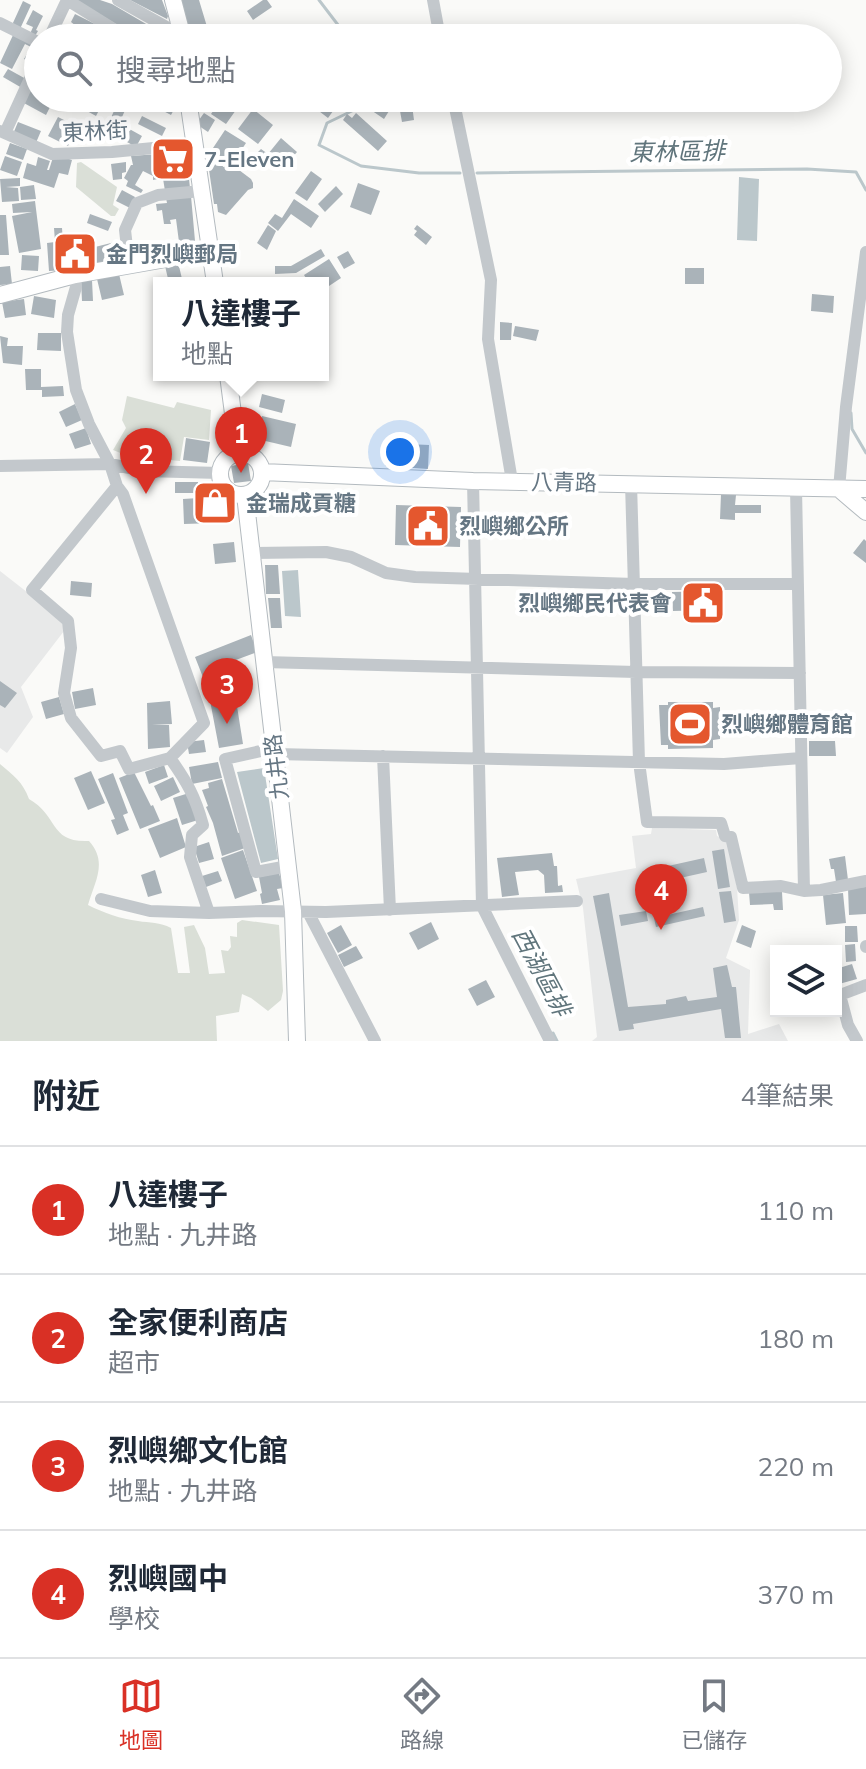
<!DOCTYPE html>
<html lang="zh-TW">
<head>
<meta charset="utf-8">
<style>
  :root { --surface:#fff; --page:#f2f2f3; --text:#1f2937; --muted:#747a83; --line:#e0e1e3; --accent:#d93025 }
  body { margin:0; font-family:Mulish,"Noto Sans TC",sans-serif; background:var(--page); color:var(--text) }
  .controls { position:absolute; right:24px; bottom:24px; display:grid; overflow:hidden; border-radius:0px; box-shadow:0 4px 20px #0003 }
  .controls button { width:72px; height:72px; display:grid; place-items:center; padding:0; border:0; border-bottom:2px solid var(--line); background:var(--surface); color:var(--text); font:40px sans-serif }
  .you { position:absolute; left:400px; top:452px; width:28px; height:28px; margin:-20px; border:6px solid #fff; border-radius:50%; background:#1a73e8; box-shadow:0 0 0 12px #1a73e833 }
  .badge { display:grid; place-items:center; width:52px; height:52px; border-radius:50%; background:var(--accent); color:#fff; font-size:26px; font-weight:700 }
  .pin { position:absolute; translate:-50% -66px; filter:drop-shadow(0 2px 4px #0008) }
  .pin::after { content:''; position:absolute; top:42px; width:28px; height:24px; background:inherit; clip-path:polygon(0 0,100% 0,50% 100%) }
  .popup { position:absolute; left:153px; top:277px; width:176px; height:104px; box-sizing:border-box; display:grid; place-content:center; border-radius:0px; background:var(--surface); filter:drop-shadow(0 2px 6px #0005); font-size:26px; white-space:nowrap; color:var(--muted) }
  .popup b { font-size:30px; color:var(--text) }
  .popup::after { content:''; position:absolute; left:50%; top:100%; margin-left:-16px; border:16px solid transparent; border-top-color:var(--surface) }
  .list { margin:0; padding:0; list-style:none }
  h2 { display:flex; justify-content:space-between; align-items:center; height:104px; margin:0; padding:0 32px; font-size:34px }
  h2 small { font-size:26px; font-weight:400; color:var(--muted) }
  .list li { display:grid; grid-template-columns:52px 1fr auto; gap:24px; align-items:center; box-sizing:border-box; height:128px; padding:0 32px; border-top:2px solid var(--line) }
  .list b { display:block; font-size:30px; white-space:nowrap }
  .list p { margin:0; font-size:26px; white-space:nowrap; color:var(--muted) }
  .list em { font-size:26px; font-style:normal; color:var(--muted) }
  .icon { flex:none; width:44px; height:44px; fill:none; stroke:currentColor; stroke-width:2; stroke-linecap:round; stroke-linejoin:round }
  .map { position:relative; flex:none; width:866px; height:1041px; overflow:hidden }
  .search { position:absolute; background:var(--surface); box-shadow:0 4px 20px #0003; left:24px; right:24px; top:24px; height:88px; display:flex; align-items:center; gap:20px; box-sizing:border-box; padding:0 28px; border-radius:44px; color:var(--muted); font-size:30px }
  .sheet { height:616px; background:var(--surface) }
  nav { display:flex; justify-content:space-around; align-items:center; box-sizing:border-box; height:112px; border-top:2px solid var(--line); background:var(--surface); font-size:22px; color:var(--muted) }
  nav a { display:grid; justify-items:center; gap:4px }
  nav .on { color:var(--accent) }
  .map>svg:first-child { display:block }
  .built { fill:#e8e9e9 }
  .green { fill:#dadfd7 }
  .water { fill:#bbc7cb }
  .lines { fill:none; stroke-linecap:round; stroke-linejoin:round }
  .stream { stroke:#bbc7cb; stroke-width:3 }
  .building { fill:#aab3b9 }
  .secondary-casing { stroke:#b3babf; stroke-width:18 }
  .street { stroke:#c3c8cc; stroke-width:12 }
  .secondary { stroke:#fff; stroke-width:16 }
  .labels { text-anchor:middle; stroke-width:8; stroke-linejoin:round; paint-order:stroke }
  .street-label { font-size:22px; fill:#657683; stroke:#fff }
  .poi-label { font-size:22px; font-weight:bold; fill:#657683; stroke:#fff; text-anchor:start }
  .water-label { font-size:24px; font-style:italic; fill:#60757c; stroke:#fff }
</style>
</head>
<body>
<div class="map">
<svg width="866" height="1041" viewBox="0 0 866 1041">
  <rect width="100%" height="100%" fill="#fafaf8"/>
  <path class="built" d="M0 571 64 621V631L21 687 33 717 7 753 0 748Z
    M652 828 716 830 717 836 727 840 737 887 739 920 726 958 750 970 748 1034 779 1024 788 1041H592L597 1037 583 908 576 879 636 868 632 836 651 834Z"/>
  <path class="green" d="M81 162 117 187 113 205 119 209 115 216H111L76 187 77 163Z
    M127 396 174 408 177 402 211 410 209 440 184 437 180 461 128 456 113 450 126 428 122 420Z
    M0 764C13 775 23 782 29 799 59 816 49 843 89 841 108 862 95 881 88 905 104 913 121 919 138 921 150 923 160 922 171 928L178 973H190L184 927 194 925 205 948 209 974 225 973 221 950 228 951 231 947 230 936 237 937V923L242 920 279 925 283 991 281 1000 268 1011 251 998 242 994 239 1012 216 1016 217 1041H0Z"/>
  <path class="water" d="M739 177 759 179 757 241 737 240Z
    M298 570 301 617 285 616 282 571Z
    M264 768 278 859 261 863 237 772Z"/>
  <g class="lines">
    <path class="stream" d="M319 0 348 38
      M366 98 356 109 327 123 319 145 361 166 419 173H460
      M477 173 807 169 856 172 866 190
      M851 413 852 429 866 453
      M553 1033 557 1041"/>
  </g>
  <path class="building" d="M76 0H100L112 4 170 38H139Z
    M130 0H162L168 16 167 19Z
    M177 0H199L208 30 186 36Z
    M263 0H267L272 7 253 20 247 11Z
    M23 1 31 5 20 29 12 25Z
    M33 10 43 16 36 30 38 31 35 36 30 34 33 27 26 24Z
    M75 14 95 24 93 28 85 24 80 34 74 31 76 26 71 22Z
    M14 33 38 44V56L34 64 24 59 31 47 25 44 12 69 0 63Z
    M8 69 26 79 22 88 3 77Z
    M28 90 38 95V98H43L52 103 46 115 22 102Z
    M79 98H139L133 111 126 108 119 124 110 120 117 104 105 99 96 116 76 105Z
    M151 98H176L174 103 177 104 171 115 148 103Z
    M222 98H234L241 103 226 124 211 114Z
    M316 98H324L336 107 328 118 311 105Z
    M374 98H387L394 103 384 119 368 108Z
    M411 98 414 120 402 122 398 100Z
    M253 109 273 125 258 144 238 129Z
    M204 113 215 120 208 132 196 124Z
    M356 113 387 141 378 151 343 120 347 114 352 118Z
    M142 116 166 128 162 136 138 124Z
    M58 117 78 127 68 146 48 136Z
    M18 122 41 131 35 145 13 134Z
    M108 123 118 128 112 141 102 136Z
    M124 126 142 136 136 147 118 137Z
    M225 130 246 143 232 164 211 151Z
    M281 138 297 152 284 167 271 156 267 161 257 153 261 149 268 154Z
    M10 143 27 149 23 160 6 154Z
    M186 151 190 188 165 191 159 154Z
    M54 154 72 160 68 175 59 173 54 188 23 178 27 163 36 166 38 157 50 161 47 170H49Z
    M158 154 162 178 153 180V176L143 171 135 185 143 190 141 193 126 186 128 181 124 178 131 165H133L131 156Z
    M5 156 22 162 17 176 0 170Z
    M219 161 220 163H222L223 167 229 166 231 171 239 170 251 179 253 183V188L248 190 226 215 218 212 217 204H214L208 163Z
    M126 162V172L122 173V179L113 180 111 164Z
    M311 171 322 179 307 201 295 193Z
    M20 178V186L6 187 18 188 19 201 2 202 0 179Z
    M358 183 380 191 371 215 350 207Z
    M34 185 36 199 21 200 20 187Z
    M336 186 343 194 325 212 318 204Z
    M122 190 135 197 130 208 116 201Z
    M191 196 195 241 179 242 176 219 170 220 171 224H164L162 210 157 211 156 204 167 203 166 198Z
    M294 199 319 216 311 228 291 214 278 231 268 223 275 214 282 218Z
    M35 201 41 249 19 253 12 216 32 212 13 213 12 204Z
    M90 214 112 222 108 231 87 223Z
    M0 215H6L9 255H0Z
    M268 225 276 231 267 250 257 243Z
    M417 225 432 237 426 245 414 235 417 231 414 229Z
    M54 228H62L65 270 49 271 47 243 55 242Z
    M69 236 84 237 83 266 68 265Z
    M119 241 124 256 96 264 91 248Z
    M321 249 325 256 296 273 275 274V266H291Z
    M348 251 355 263 344 269 337 257Z
    M22 255 39 256 38 271 21 270Z
    M329 259 341 278 323 290V283H309L304 275Z
    M178 262 183 283H169L165 266Z
    M10 266 12 284 0 285V267Z
    M685 268H704V284H685Z
    M119 274 124 295 102 300 97 279Z
    M81 280H92L93 301H82Z
    M812 294 834 296 833 313 811 311Z
    M34 296 56 300 54 318 31 314Z
    M24 299 26 315 5 318 2 302Z
    M500 322 512 323 511 340H500Z
    M515 326 539 330 536 341 513 336Z
    M38 333H61V351L37 350Z
    M0 336 8 338 7 346H23L22 365 3 363Z
    M25 369H41V387L63 386 64 396 42 397V390H26Z
    M262 394 285 400 282 413 259 407Z
    M75 404 82 420 66 427 59 412Z
    M262 416 296 424 291 447 257 439Z
    M86 428 91 444 75 449 69 434Z
    M186 438 210 442 207 463 183 460Z
    M386 443 429 445 428 469 385 466Z
    M248 463 251 481 234 483 231 466Z
    M175 482H198V493H175Z
    M721 494 736 495 735 505H761V513H735V520L720 519Z
    M214 497 216 523 184 524 183 499Z
    M396 505 461 507 460 547 395 545Z
    M864 539 866 541V563L853 553Z
    M234 542 236 562 215 564 213 544Z
    M265 565H278L280 594H266Z
    M71 581 92 583 91 597 70 595Z
    M717 591 718 610 673 611 672 592Z
    M268 598H280L282 628H271Z
    M251 635 257 652 225 664 231 680 208 690 233 684 236 698 214 703 236 700 243 744 219 748 208 690 195 657Z
    M0 681 17 693 5 708 0 705Z
    M93 688 96 705 75 709 72 692Z
    M59 697 64 714 46 719 41 702Z
    M170 701 172 724 152 725H169L170 747 148 749 147 703Z
    M668 702H713V708L720 707V739L713 740V748L668 749V745H661L659 705H668Z
    M204 740 206 752 189 754 187 742Z
    M809 741H835L836 756H809Z
    M218 762 222 778 192 784 189 767Z
    M164 765 168 777 149 784 145 772Z
    M91 771 105 803 88 810 74 778Z
    M134 772 151 806 153 805 160 821 140 829 119 778Z
    M113 773 128 813 123 815 129 830 117 835 111 820 115 819 98 779Z
    M173 777 180 792 161 801 154 786Z
    M222 779 238 833 240 832 245 848 222 856 213 823 206 807 208 806 202 790 209 788 208 783Z
    M189 793 198 820 182 825 173 798Z
    M177 818 186 847 160 858 148 829Z
    M209 842 214 859 199 863 194 847Z
    M724 849 730 887 718 889 712 851Z
    M243 850 257 891 235 899 221 858Z
    M552 853 554 866H557L558 886 562 885 563 892 545 893 544 875 538 870 515 872 519 895 502 897 497 858Z
    M845 856 848 880 836 882 834 869H831L829 859Z
    M704 858 707 872 671 880 668 866Z
    M155 870 162 893 148 897 141 875Z
    M218 871 222 881 206 887 202 876Z
    M279 873 283 888 277 889 280 900 262 904 260 894 262 893 259 877Z
    M866 887V914L849 915 848 888Z
    M731 891 736 921 724 923 719 892Z
    M749 892H782L783 910H774L773 904 750 905Z
    M609 893 628 1007 666 1004V1000L686 996 688 1001 717 997 713 968 727 965 732 987H736L741 1038H725L721 1009 633 1024 634 1029 619 1031 593 896Z
    M843 893 846 923 826 925 823 895Z
    M703 907 705 916 656 927 654 918Z
    M646 911 648 921 621 926 619 915Z
    M431 922 439 939 418 950 409 933Z
    M341 925 352 945 338 953 327 933Z
    M742 925 756 931 751 948 736 942Z
    M845 926H857L858 942H845Z
    M855 944 856 961 846 962 845 945Z
    M356 946 363 958 344 967 338 955Z
    M852 964 857 979 839 984 836 969Z
    M486 980 495 997 477 1006 468 989Z"/>
  <g class="lines">
    <g class="secondary-casing">
      <path id="secondary" d="M173 0 183 38
        M190 98 189 106 215 283
        M0 295 75 275 211 251
        M228 375 238 452
        M220 474a21 21 0 1 1 42 0a21 21 0 1 1-42 0Z
        M262 472 473 481 866 489
        M839 489 866 512
        M245 495 293 911 297 1041"/>
    </g>
    <path class="street" d="M67 0 128 38
      M118 0 170 29 180 27
      M433 0 440 38
      M0 23 38 42
      M49 38 67 0
      M453 98 491 280 488 339 512 481
      M0 131 52 154 112 152 195 144
      M5 133 38 61
      M129 265 125 230 137 203 158 195 202 191
      M75 275 76 287 68 315 67 332 76 390 89 424 110 464 144 471 220 473
      M0 466 110 464 117 486 123 494 204 723 170 758 129 769 120 751 101 756 71 718 64 693 71 648 68 621 32 590 117 486
      M473 481 482 906 550 1041
      M631 483 639 762 647 822 721 823 725 836 731 837 743 888 781 886 804 891 821 890 866 881
      M796 488 804 891
      M839 489 846 407 866 252
      M252 553 326 552 351 557 386 573 415 577 634 584H798
      M264 662 636 672 800 673
      M274 748 225 759 256 872 288 866
      M275 754 724 764 801 758
      M383 756 390 910
      M170 758C187 782 195 796 203 825L192 835 190 857 209 913
      M101 899 150 911 209 913 261 911 326 912 577 901
      M308 912 375 1041
      M866 946V947
      M857 1041 848 1025 840 995 866 985"/>
    <use href="#secondary" class="secondary"/>
  </g>
  <defs>
    <g id="supermarket-square" transform="scale(2.3)"><rect x="-9" y="-9" width="18" height="18" rx="4" fill="#e4572e" stroke="#fff"/><path d="M-6-5.5h2.5l.6 2H6L4.5 2H-2.5L-4.4-4H-6ZM-1.5 3.2a1.3 1.3 0 1 0 .1 0ZM3 3.2a1.3 1.3 0 1 0 .1 0Z" fill="#fff"/></g>
    <g id="civic-square" transform="scale(2.3)"><rect x="-9" y="-9" width="18" height="18" rx="4" fill="#e4572e" stroke="#fff"/><path d="M-.6-6.5H3V-4.5H.6V-3L4-1V1h2V6H-6V1h2V-1L-.6-3ZM-1.2 2.5V6h2.4V2.5Z" fill="#fff"/></g>
    <g id="shop-square" transform="scale(2.3)"><rect x="-9" y="-9" width="18" height="18" rx="4" fill="#e4572e" stroke="#fff"/><path d="M-5-2.5h2.3a2.7 3.5 0 0 1 5.4 0H5L5.5 6h-11ZM-1.5-2.5h3a1.5 2.3 0 0 0-3 0Z" fill="#fff"/></g>
    <g id="stadium-square" transform="scale(2.3)"><rect x="-9" y="-9" width="18" height="18" rx="4" fill="#e4572e" stroke="#fff"/><path d="M0-5a6.5 5 0 1 0 0 10a6.5 5 0 1 0 0-10ZM-3.5-1.8h7v3.6h-7Z" fill="#fff"/></g>
  </defs>
  <g fill-rule="evenodd">
    <use href="#supermarket-square" x="173" y="159"/>
    <use href="#civic-square" x="75" y="254"/>
    <use href="#shop-square" x="215" y="503"/>
    <use href="#civic-square" x="428" y="526"/>
    <use href="#civic-square" x="703" y="603"/>
    <use href="#stadium-square" x="690" y="724"/>
  </g>
  <g class="labels">
    <g class="street-label">
      <text transform="translate(95 131) rotate(-3)" y="8">東林街</text>
      <text transform="translate(564 482) rotate(1)" y="8">八青路</text>
      <text transform="translate(276 767) rotate(-97)" y="8">九井路</text>
    </g>
    <g class="poi-label">
      <text x="204" y="167">7-Eleven</text>
      <text x="106" y="262">金門烈嶼郵局</text>
      <text x="246" y="511">金瑞成貢糖</text>
      <text x="459" y="534">烈嶼鄉公所</text>
      <text x="672" y="611" text-anchor="end">烈嶼鄉民代表會</text>
      <text x="721" y="732">烈嶼鄉體育館</text>
    </g>
    <g class="water-label">
      <text transform="translate(677 152) rotate(-1)" y="8">東林區排</text>
      <text transform="translate(541 972) rotate(62)" y="8">西湖區排</text>
    </g>
  </g>
</svg>
<div class="controls">
<button><svg class="icon" aria-label="layers" viewBox="0 0 24 24"><path d="M12 4l9 5-9 5-9-5zM3 14l9 5 9-5"/></svg></button>
</div>
<div class="you"></div>
<div class="pin badge" style="left:241px;top:473px">1</div>
<div class="popup"><b>八達樓子</b>地點</div>
<div class="pin badge" style="left:146px;top:494px">2</div>
<div class="pin badge" style="left:227px;top:724px">3</div>
<div class="pin badge" style="left:661px;top:930px">4</div>
<div class="search"><svg class="icon" aria-label="search" viewBox="0 0 24 24"><circle cx="10" cy="10" r="6"/><path d="M15 15l6 6"/></svg>搜尋地點</div>
</div>
<section class="sheet">
<h2>附近<small>4筆結果</small></h2>
<ul class="list">
<li><span class="badge">1</span><div><b>八達樓子</b><p>地點 · 九井路</p></div><em>110 m</em></li>
<li><span class="badge">2</span><div><b>全家便利商店</b><p>超市</p></div><em>180 m</em></li>
<li><span class="badge">3</span><div><b>烈嶼鄉文化館</b><p>地點 · 九井路</p></div><em>220 m</em></li>
<li><span class="badge">4</span><div><b>烈嶼國中</b><p>學校</p></div><em>370 m</em></li>
</ul>
</section>
<nav>
<a class="on"><svg class="icon" aria-label="map" viewBox="0 0 24 24"><path d="M3 6l6-2 6 2 6-2v14l-6 2-6-2-6 2zM9 4v14M15 6v14"/></svg>地圖</a>
<a><svg class="icon" aria-label="directions" viewBox="0 0 24 24"><path d="M12 3l9 9-9 9-9-9zM9 14v-3h6M13 9l2 2-2 2"/></svg>路線</a>
<a><svg class="icon" aria-label="saved" viewBox="0 0 24 24"><path d="M7 4h10v16l-5-4-5 4z"/></svg>已儲存</a>
</nav>
</body>
</html>
